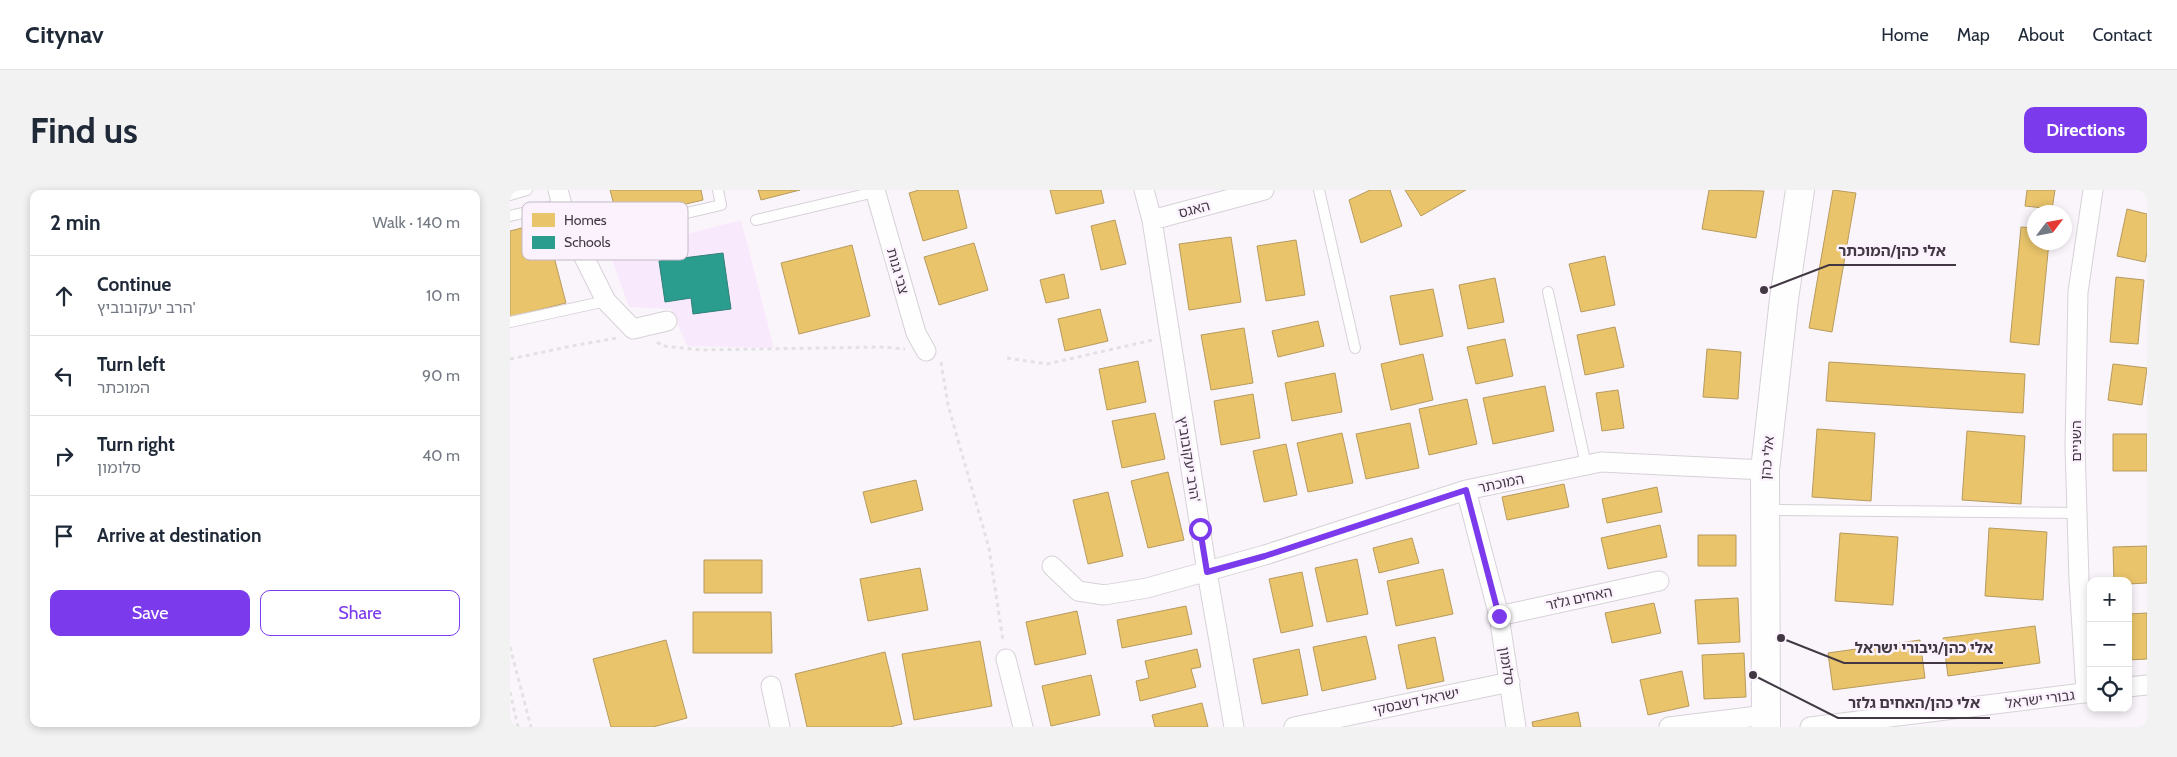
<!DOCTYPE html>
<html lang="en">
<head>
<meta charset="utf-8">
<style>
  :root { --surface:#fff; --page:#f2f2f3; --text:#1f2937; --muted:#747a83; --line:#e0e1e3; --accent:#7c3aed }
  body { margin:0; font-family:Cabin,"Noto Sans Hebrew",sans-serif; background:var(--page); color:var(--text) }
  .controls { position:absolute; right:15px; bottom:15px; display:grid; overflow:hidden; border-radius:10px; box-shadow:0 2px 8px #0003 }
  .controls button { width:45px; height:45px; display:grid; place-items:center; padding:0; border:0; border-bottom:1px solid var(--line); background:var(--surface); color:var(--text); font:25px sans-serif }
  .compass { position:absolute; left:1517px; top:15px; width:45px; height:45px; border-radius:50%; background:var(--surface); box-shadow:0 2px 8px #0003; rotate:58deg }
  .stop { position:absolute; width:15px; height:15px; margin:-11px; border:4px solid #7c3aed; border-radius:50%; background:#fff }
  .stop.end { background:#7c3aed; border-color:#fff; box-shadow:0 1px 5px #0008 }
  .list { margin:0; padding:0; list-style:none }
  h2 { display:flex; justify-content:space-between; align-items:center; height:65px; margin:0; padding:0 20px; font-size:21px }
  h2 small { font-size:16px; font-weight:400; color:var(--muted) }
  .list li { display:grid; grid-template-columns:32px 1fr auto; gap:15px; align-items:center; box-sizing:border-box; height:80px; padding:0 20px; border-top:1px solid var(--line) }
  .list b { display:block; font-size:19px; white-space:nowrap }
  .list p { margin:0; font-size:16px; white-space:nowrap; color:var(--muted) }
  .list em { font-size:16px; font-style:normal; color:var(--muted) }
  .actions { display:flex; gap:10px; padding:15px 20px }
  .actions a { flex:1; padding:11px 0; border:1px solid var(--accent); border-radius:10px; text-align:center; font-size:18px; color:var(--accent) }
  .actions .main { background:var(--accent); color:#fff }
  .icon { flex:none; width:28px; height:28px; fill:none; stroke:currentColor; stroke-width:2; stroke-linecap:round; stroke-linejoin:round }
  .map { position:relative; flex:none; width:1637px; height:537px; overflow:hidden; border-radius:10px }
  header { display:flex; align-items:center; gap:30px; box-sizing:border-box; height:70px; padding:0 25px; background:var(--surface); border-bottom:1px solid var(--line) }
  header strong { font-size:24px }
  nav { display:flex; gap:28px; margin-inline-start:auto; font-size:18px }
  .intro { display:flex; align-items:center; justify-content:space-between; box-sizing:border-box; height:120px; padding:0 30px }
  h1 { margin:0; font-size:35px }
  .button { padding:12px 22px; border-radius:10px; background:var(--accent); color:#fff; font-size:18px; font-weight:700 }
  main { display:flex; gap:30px; padding:0 30px }
  aside { flex:1; background:var(--surface); border-radius:10px; box-shadow:0 2px 8px #0003 }
  .map>svg:first-child { display:block }
  .built { fill:#f8eafc }
  .homes { fill:#e9c46a; stroke:#b79a5e }
  .schools { fill:#2a9d8f; stroke:#317f78 }
  .lines { fill:none; stroke-linecap:round; stroke-linejoin:round }
  .lane-casing { stroke:#d7d1d8; stroke-width:12 }
  .street-casing { stroke:#d7d1d8; stroke-width:21 }
  .secondary-casing { stroke:#d7d1d8; stroke-width:30 }
  .path { stroke:#e3e1e4; stroke-width:3; stroke-dasharray:4 4; stroke-linecap:butt }
  .lane { stroke:#fefefe; stroke-width:10 }
  .street { stroke:#fefefe; stroke-width:19 }
  .secondary { stroke:#fefefe; stroke-width:28 }
  .route { stroke:#7c3aed; stroke-width:6 }
  .labels { text-anchor:middle; stroke-width:5; stroke-linejoin:round; paint-order:stroke }
  .street-label { font-size:14px; fill:#413843; stroke:#fbf2fe }
  .key { fill:#fbf2fe; stroke:#c3bac6; stroke-width:1 }
  .key-label { font-size:14px; fill:#413843 }
  .leader { fill:none; stroke:#413843; stroke-width:2 }
  .callout-dot { fill:#413843; stroke:#fbf2fe; stroke-width:2 }
  .callout-label { font-size:15px; text-anchor:middle; font-weight:bold; fill:#413843; stroke:#fbf2fe; stroke-width:5; stroke-linejoin:round; paint-order:stroke }
</style>
</head>
<body>
<header>
<strong>Citynav</strong>
<nav><a>Home</a><a>Map</a><a>About</a><a>Contact</a></nav>
</header>
<div class="intro"><h1>Find us</h1><a class="button">Directions</a></div>
<main>
<aside>
<h2>2 min<small>Walk · 140 m</small></h2>
<ul class="list">
<li><svg class="icon" aria-label="ahead" viewBox="0 0 24 24"><path d="M12 20V5M6 11l6-6 6 6"/></svg><div><b>Continue</b><p>הרב יעקובוביץ'</p></div><em>10 m</em></li>
<li><svg class="icon" aria-label="left" viewBox="0 0 24 24"><path d="M17 20v-9H6M10 6l-5 5 5 5"/></svg><div><b>Turn left</b><p>המוכתר</p></div><em>90 m</em></li>
<li><svg class="icon" aria-label="right" viewBox="0 0 24 24"><path d="M7 20v-9h11M14 6l5 5-5 5"/></svg><div><b>Turn right</b><p>סלומון</p></div><em>40 m</em></li>
<li><svg class="icon" aria-label="arrive" viewBox="0 0 24 24"><path d="M6 21V4h12l-3 4 3 4H6"/></svg><div><b>Arrive at destination</b></div></li>
</ul>
<div class="actions"><a class="main">Save</a><a>Share</a></div>
</aside>
<div class="map">
<svg width="1637" height="537" viewBox="0 0 1637 537">
  <rect width="100%" height="100%" fill="#faf5fb"/>
  <path class="built" d="M231 30 264 158 177 156 161 119 119 117 100 64Z"/>
  <path class="homes" d="M100 0H191L193 10 108 30Z
    M248 0H290L251 10Z
    M409 0H448L457 38 413 51 399 3Z
    M540 0H591L594 13 546 24Z
    M860 0H880L892 36 851 53 839 10Z
    M895 0H956L911 26Z
    M1199 0 1254 1 1246 48 1192 39Z
    M1323 0 1346 3 1322 142 1299 138Z
    M1517 0H1545L1542 19 1515 16Z
    M1617 19 1637 24V63L1635 72 1607 66Z
    M605 30 616 74 591 80 581 36Z
    M35 32 56 113 0 127V41Z
    M1511 37 1524 38V52H1539L1529 155 1500 152Z
    M721 47 731 112 679 120 669 54Z
    M786 50 795 105 756 111 747 56Z
    M464 53 478 100 429 115 414 67Z
    M342 55 360 126 289 144 271 73Z
    M1095 66 1105 115 1071 122 1059 74Z
    M554 84 559 108 536 113 530 90Z
    M1606 87 1634 90 1628 154 1600 152Z
    M985 88 994 132 958 139 949 95Z
    M923 99 933 146 890 155 880 106Z
    M590 119 598 151 555 161 548 129Z
    M808 131 814 156 768 167 762 141Z
    M1105 137 1114 177 1075 185 1067 145Z
    M734 138 743 193 701 200 691 145Z
    M995 149 1003 186 966 194 957 157Z
    M1197 159 1231 162 1228 209 1193 207Z
    M913 164 923 210 881 220 871 174Z
    M628 171 636 212 597 220 589 179Z
    M1319 172 1515 184 1513 223 1316 211Z
    M1603 174 1637 178 1632 215 1598 210Z
    M825 183 832 222 782 231 775 193Z
    M1035 196 1044 241 983 254 973 208Z
    M1108 200 1114 238 1092 241 1086 203Z
    M743 204 750 248 711 255 704 211Z
    M957 209 967 254 919 265 909 219Z
    M645 223 655 269 612 278 602 231Z
    M900 233 909 278 856 289 846 244Z
    M1307 239 1365 243 1361 311 1302 307Z
    M1457 241 1515 246 1511 314 1452 310Z
    M832 243 843 293 798 302 787 253Z
    M1603 244H1637V281H1603Z
    M776 254 787 305 754 312 743 261Z
    M658 282 674 350 638 358 621 291Z
    M406 290 413 320 361 333 353 302Z
    M1054 294 1059 317 997 330 992 307Z
    M1147 297 1152 322 1097 333 1092 309Z
    M598 302 613 366 578 374 563 310Z
    M1150 335 1157 367 1098 379 1091 348Z
    M1479 338 1537 342 1533 410 1475 406Z
    M1330 343 1388 347 1383 415 1325 411Z
    M1188 345H1226V376H1188Z
    M902 348 909 373 869 383 863 358Z
    M1637 356V393L1618 394V391H1604L1603 357Z
    M847 369 858 424 817 432 805 378Z
    M194 370H252V403H194Z
    M410 378 418 420 358 431 350 389Z
    M933 379 943 424 886 436 877 391Z
    M792 382 803 436 771 443 759 389Z
    M1228 408 1230 452 1188 454 1185 410Z
    M1144 413 1151 443 1102 453 1095 423Z
    M676 416 682 444 612 458 607 430Z
    M567 421 576 464 525 475 516 432Z
    M183 422H261L262 463H183Z
    M1637 423V469L1618 470V424Z
    M1525 436 1530 473 1438 486 1433 448Z
    M856 446 866 489 812 501 803 457Z
    M925 447 934 491 897 499 888 455Z
    M156 450 177 528 143 537H101L83 469Z
    M1410 450 1415 488 1323 500 1318 463Z
    M470 451 482 516 404 530 392 464Z
    M687 459 691 477 681 479 686 497 630 511 626 491 639 488 635 471Z
    M789 459 798 505 752 514 743 469Z
    M375 462 392 534 380 537H297L285 484Z
    M1234 463 1236 507 1194 509 1192 465Z
    M1172 481 1179 516 1138 525 1130 490Z
    M581 485 590 525 541 536 532 496Z
    M692 513 698 537H645L642 525Z
    M1068 522 1071 537H1023L1022 532Z"/>
  <path class="schools" d="M213 63 221 119 183 124 181 108 155 112 149 71Z"/>
  <g class="lines">
    <g class="lane-casing">
      <path id="lane" d="M809 0 845 158
        M0 5 17 0
        M0 26 52 14
        M246 30 365 2
        M65 49 211 15 208 0
        M1038 102 1076 275
        M0 132 96 111
        M1256 320 1567 323"/>
    </g>
    <g class="street-casing">
      <path id="street" d="M48 0 57 33 96 111 123 139 157 131
        M365 0 406 143 416 161
        M634 0 642 30 697 382 724 537
        M642 30 754 0
        M956 300 989 426 1006 537
        M542 376 568 401 594 405 637 398 755 365 956 300 1091 272 1255 280
        M989 426 1149 391
        M496 469 513 537
        M261 496 270 537
        M1618 497 1637 495
        M1576 503 1569 390 1565 256 1568 102 1583 0
        M784 537 1000 492
        M1159 537 1256 525
        M1300 537 1581 502"/>
    </g>
    <g class="secondary-casing">
      <path id="secondary" d="M1256 537 1255 280 1274 109 1290 0"/>
    </g>
    <path class="path" d="M147 152 153 156 191 160 372 157 395 159
      M497 168 537 174 643 150
      M0 169 67 155 107 148
      M431 172 438 215 479 358 493 451
      M0 457 21 537
      M0 502 8 537"/>
    <use href="#lane" class="lane"/>
    <use href="#street" class="street"/>
    <use href="#secondary" class="secondary"/>
  </g>
  <g class="lines">
    <path class="route" d="M690 339 697 382 755 366 956 300 989 426"/>
  </g>
  <g class="labels">
    <g class="street-label">
      <text transform="translate(684 19) rotate(-15)" y="5">האגס</text>
      <text transform="translate(388 81) rotate(74)" y="5">צבי גנות</text>
      <text transform="translate(1566 251) rotate(-90)" y="5">השניים</text>
      <text transform="translate(1257 268) rotate(-85)" y="5">אלי כהן</text>
      <text transform="translate(679 269) rotate(81)" y="5">הרב יעקובוביץ'</text>
      <text transform="translate(991 293) rotate(-12)" y="5">המוכתר</text>
      <text transform="translate(1069 408) rotate(-12)" y="5">האחים גלזר</text>
      <text transform="translate(997 476) rotate(81)" y="5">סלומון</text>
      <text transform="translate(1530 509) rotate(-7)" y="5">גבורי ישראל</text>
      <text transform="translate(906 511) rotate(-12)" y="5">ישראל דשבסקי</text>
    </g>
  </g>
  <rect x="12" y="12" width="166" height="58" rx="8" class="key"/>
  <rect x="22" y="23" width="23" height="14" fill="#e9c46a"/>
  <rect x="22" y="46" width="23" height="13" fill="#2a9d8f"/>
  <g class="key-label">
    <text x="54" y="35">Homes</text>
    <text x="54" y="57">Schools</text>
  </g>
  <path class="leader" d="M1254 100L1319 75H1446M1271 448L1334 473H1493M1243 485L1328 528H1480"/>
  <g class="callout-dot">
    <circle cx="1254" cy="100" r="5"/>
    <circle cx="1271" cy="448" r="5"/>
    <circle cx="1243" cy="485" r="5"/>
  </g>
  <g class="callout-label">
    <text x="1382" y="66">אלי כהן/המוכתר</text>
    <text x="1414" y="463">אלי כהן/גיבורי ישראל</text>
    <text x="1404" y="518">אלי כהן/האחים גלזר</text>
  </g>
</svg>
<div class="controls">
<button>+</button>
<button>−</button>
<button><svg class="icon" aria-label="locate" viewBox="0 0 24 24"><circle cx="12" cy="12" r="6"/><path d="M12 2v4M12 18v4M2 12h4M18 12h4"/></svg></button>
</div>
<svg class="compass" viewBox="-18 -18 36 36"><path d="M0-13l5 13h-10z" fill="#e53935"/><path d="M0 13l5-13h-10z" fill="#747a83"/></svg>
<div class="stop" style="left:690px;top:339px"></div>
<div class="stop end" style="left:989px;top:426px"></div>
</div>
</main>
</body>
</html>
